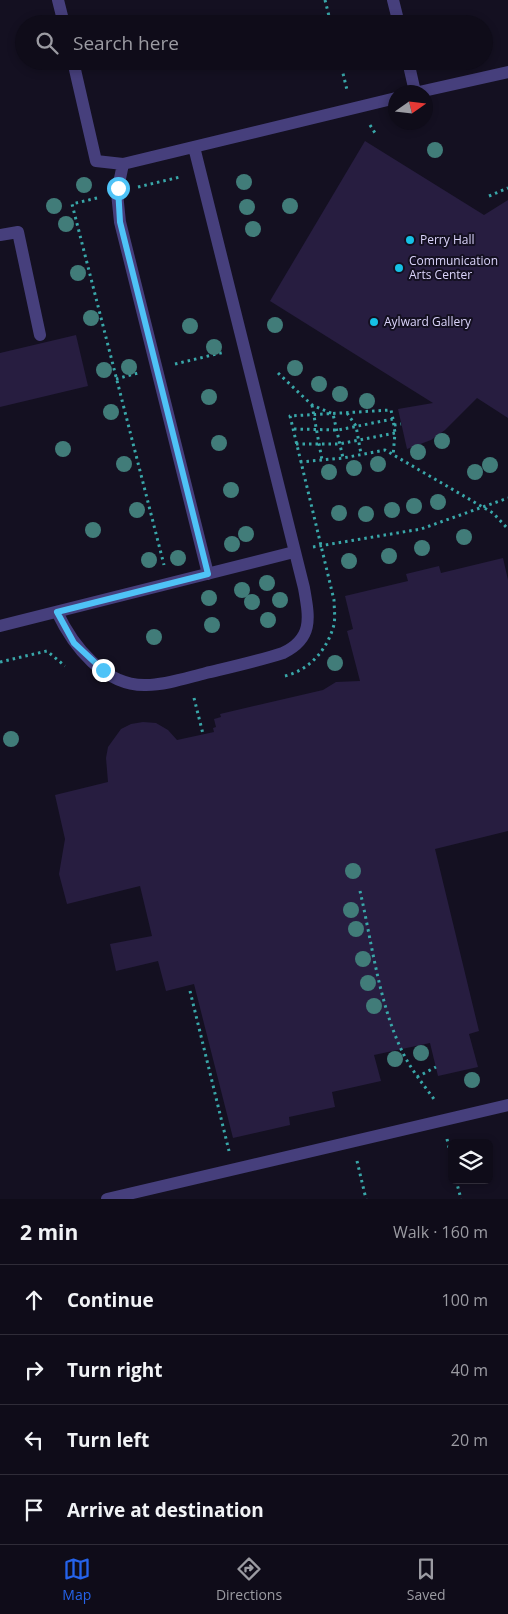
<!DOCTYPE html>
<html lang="en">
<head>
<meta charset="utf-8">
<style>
  :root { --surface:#0f0c19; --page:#1d1a26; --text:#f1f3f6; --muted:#9b9ba2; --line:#2f2c38; --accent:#2563eb }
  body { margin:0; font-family:"Open Sans",sans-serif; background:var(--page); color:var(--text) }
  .controls { position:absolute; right:15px; bottom:15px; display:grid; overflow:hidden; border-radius:8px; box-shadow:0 2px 8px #0003 }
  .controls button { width:45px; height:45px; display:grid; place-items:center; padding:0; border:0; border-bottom:1px solid var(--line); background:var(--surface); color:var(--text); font:25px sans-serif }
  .compass { position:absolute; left:388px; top:85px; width:45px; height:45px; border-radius:50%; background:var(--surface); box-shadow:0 2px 8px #0003; rotate:76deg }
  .stop { position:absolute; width:15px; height:15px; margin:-11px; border:4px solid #4fc3f7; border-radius:50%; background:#fff }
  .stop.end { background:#4fc3f7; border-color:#fff; box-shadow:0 1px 5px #0008 }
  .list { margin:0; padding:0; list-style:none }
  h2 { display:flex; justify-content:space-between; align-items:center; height:65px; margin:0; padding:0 20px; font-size:21px }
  h2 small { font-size:16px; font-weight:400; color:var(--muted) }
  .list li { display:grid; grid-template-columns:32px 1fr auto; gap:15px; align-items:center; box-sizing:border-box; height:70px; padding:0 20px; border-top:1px solid var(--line) }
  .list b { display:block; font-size:19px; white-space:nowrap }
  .list em { font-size:16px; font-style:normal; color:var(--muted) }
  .icon { flex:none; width:28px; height:28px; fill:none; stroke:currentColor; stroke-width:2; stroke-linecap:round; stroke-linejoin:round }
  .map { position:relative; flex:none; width:508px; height:1199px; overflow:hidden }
  .search { position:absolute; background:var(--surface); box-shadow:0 2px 8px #0003; left:15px; right:15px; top:15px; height:55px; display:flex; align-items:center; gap:12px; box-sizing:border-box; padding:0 18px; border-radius:28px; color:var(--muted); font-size:19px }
  .sheet { height:345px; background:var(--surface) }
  nav { display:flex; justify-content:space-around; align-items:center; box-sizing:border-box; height:70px; border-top:1px solid var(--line); background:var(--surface); font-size:14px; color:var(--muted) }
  nav a { display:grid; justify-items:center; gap:2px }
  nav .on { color:var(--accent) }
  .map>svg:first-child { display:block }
  .building { fill:#271d40 }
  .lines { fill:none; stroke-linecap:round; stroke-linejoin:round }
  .path { stroke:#39a7a9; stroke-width:3; stroke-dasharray:2.5 4; stroke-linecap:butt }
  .service { stroke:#463f7c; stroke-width:12 }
  .tree { fill:#417c79 }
  .route { stroke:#4fc3f7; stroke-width:6 }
  .poi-dot { fill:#15c1e5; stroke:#141021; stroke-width:2 }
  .labels { text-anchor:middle; stroke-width:4; stroke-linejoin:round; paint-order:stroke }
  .poi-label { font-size:12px; fill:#dbd4fb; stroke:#141021; text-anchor:start }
</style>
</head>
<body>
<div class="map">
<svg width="508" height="1199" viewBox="0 0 508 1199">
  <rect width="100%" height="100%" fill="#141021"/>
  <path class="building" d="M365 141 484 215 508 200V418L477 398 445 430 431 440 407 449 398 409 433 403 270 301Z
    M76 335 88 386 0 407V353Z
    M503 558 508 580V831L435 849 479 1031 469 1034 478 1067 438 1076 430 1043 374 1055 381 1081 332 1092 335 1107 289 1117 290 1125 233 1138 194 984 166 991 158 961 116 971 110 944 152 936 140 886 67 904 59 874 65 839 55 795 108 782 106 758 108 747 121 729 131 724 143 722 156 723 168 730 177 740 214 732 213 728 216 727 214 719 221 717 220 714 323 690 336 682 360 681 347 631 353 629 345 596 408 581 406 574 439 566 441 573Z"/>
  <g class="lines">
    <path class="path" d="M325 0 331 24
      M340 61 347 90
      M370 125 375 133
      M138 187 180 177
      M489 196 508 188
      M97 198 72 204 164 565
      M175 364 225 352
      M278 373 312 405 333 414 343 458
      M116 379 138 373
      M312 405 322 460
      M347 413 356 426 361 454
      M394 425 401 424
      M294 429 338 430 393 419 395 433
      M296 444H339L395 433 393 456
      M300 462 343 458 385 450 493 513 508 529
      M313 547 421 529 508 498
      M0 662 47 651 65 666
      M285 676C309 670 326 651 333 628 336 620 334 608 334 600L290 416 391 410 393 419
      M194 698 203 734
      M360 891C372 943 379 1003 402 1051 411 1070 424 1085 436 1102
      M190 991 229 1151
      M417 1077 436 1067
      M447 1139 452 1161
      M357 1161 366 1199
      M456 1180 461 1199"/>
    <path class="service" d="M58 0 64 24
      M393 0 399 24
      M73 61 96 161 123 164 396 98
      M408 61 415 92
      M419 92 508 72
      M123 164 117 193 120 222 208 574
      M0 235 18 232 40 335
      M57 612C73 646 104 686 146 685 166 685 186 678 206 673 231 667 258 661 283 653 314 638 309 617 304 588L194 147
      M0 626 294 552
      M107 1199 508 1105"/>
  </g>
  <g class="tree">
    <circle cx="435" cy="150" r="8"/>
    <circle cx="244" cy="182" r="8"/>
    <circle cx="84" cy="185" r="8"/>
    <circle cx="54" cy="206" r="8"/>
    <circle cx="290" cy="206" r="8"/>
    <circle cx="247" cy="207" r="8"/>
    <circle cx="66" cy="224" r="8"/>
    <circle cx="253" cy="229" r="8"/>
    <circle cx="78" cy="273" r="8"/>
    <circle cx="91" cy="318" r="8"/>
    <circle cx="275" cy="325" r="8"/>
    <circle cx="190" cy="326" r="8"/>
    <circle cx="214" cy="347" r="8"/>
    <circle cx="129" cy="367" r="8"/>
    <circle cx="295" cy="368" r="8"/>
    <circle cx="104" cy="370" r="8"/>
    <circle cx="319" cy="384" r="8"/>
    <circle cx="340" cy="394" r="8"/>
    <circle cx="209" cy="397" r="8"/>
    <circle cx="367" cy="401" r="8"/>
    <circle cx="111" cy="412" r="8"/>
    <circle cx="442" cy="441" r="8"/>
    <circle cx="219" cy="443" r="8"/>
    <circle cx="63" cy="449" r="8"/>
    <circle cx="418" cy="452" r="8"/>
    <circle cx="124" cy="464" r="8"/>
    <circle cx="378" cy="464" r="8"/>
    <circle cx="490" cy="465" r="8"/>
    <circle cx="354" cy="468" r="8"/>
    <circle cx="329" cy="472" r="8"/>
    <circle cx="475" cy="472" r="8"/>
    <circle cx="231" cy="490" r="8"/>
    <circle cx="438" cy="502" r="8"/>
    <circle cx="414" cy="506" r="8"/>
    <circle cx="137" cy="510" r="8"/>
    <circle cx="392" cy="510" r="8"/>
    <circle cx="339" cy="513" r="8"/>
    <circle cx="366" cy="514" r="8"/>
    <circle cx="93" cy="530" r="8"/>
    <circle cx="246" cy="534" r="8"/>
    <circle cx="464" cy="537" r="8"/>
    <circle cx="232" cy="544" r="8"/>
    <circle cx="422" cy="548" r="8"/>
    <circle cx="389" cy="556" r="8"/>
    <circle cx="178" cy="558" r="8"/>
    <circle cx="149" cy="560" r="8"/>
    <circle cx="349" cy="561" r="8"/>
    <circle cx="267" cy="583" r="8"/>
    <circle cx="242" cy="590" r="8"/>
    <circle cx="209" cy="598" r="8"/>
    <circle cx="280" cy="600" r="8"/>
    <circle cx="252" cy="602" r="8"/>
    <circle cx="268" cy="620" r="8"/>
    <circle cx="212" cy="625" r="8"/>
    <circle cx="154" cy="637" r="8"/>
    <circle cx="335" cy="663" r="8"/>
    <circle cx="11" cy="739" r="8"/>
    <circle cx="353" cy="871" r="8"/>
    <circle cx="351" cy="910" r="8"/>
    <circle cx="356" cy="929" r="8"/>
    <circle cx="363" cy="959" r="8"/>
    <circle cx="368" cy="983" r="8"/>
    <circle cx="374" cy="1006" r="8"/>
    <circle cx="421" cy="1053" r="8"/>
    <circle cx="395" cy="1059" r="8"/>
    <circle cx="472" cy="1080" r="8"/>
  </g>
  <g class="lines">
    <path class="route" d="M103 670 74 643 57 612 208 574 120 222 118 188"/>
  </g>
  <g class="poi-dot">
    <circle cx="410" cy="240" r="5"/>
    <circle cx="399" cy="268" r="5"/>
    <circle cx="374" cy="322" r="5"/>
  </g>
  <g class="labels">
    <g class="poi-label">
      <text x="420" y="244">Perry Hall</text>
      <text x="409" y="265">Communication<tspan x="409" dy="14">Arts Center</tspan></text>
      <text x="384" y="326">Aylward Gallery</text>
    </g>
  </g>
</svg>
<div class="controls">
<button><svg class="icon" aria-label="layers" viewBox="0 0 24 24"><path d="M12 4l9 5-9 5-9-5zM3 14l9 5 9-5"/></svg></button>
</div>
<svg class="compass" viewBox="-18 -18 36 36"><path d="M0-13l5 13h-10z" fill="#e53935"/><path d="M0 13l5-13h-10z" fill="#9b9ba2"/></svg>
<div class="stop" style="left:118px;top:188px"></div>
<div class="stop end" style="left:103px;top:670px"></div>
<div class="search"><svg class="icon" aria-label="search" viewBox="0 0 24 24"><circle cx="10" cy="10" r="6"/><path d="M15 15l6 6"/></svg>Search here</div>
</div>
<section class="sheet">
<h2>2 min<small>Walk · 160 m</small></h2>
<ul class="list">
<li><svg class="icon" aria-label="ahead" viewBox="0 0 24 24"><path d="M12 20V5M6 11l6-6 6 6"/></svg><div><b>Continue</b></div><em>100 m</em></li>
<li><svg class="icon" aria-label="right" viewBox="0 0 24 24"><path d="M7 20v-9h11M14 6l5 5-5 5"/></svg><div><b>Turn right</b></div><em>40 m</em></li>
<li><svg class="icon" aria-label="left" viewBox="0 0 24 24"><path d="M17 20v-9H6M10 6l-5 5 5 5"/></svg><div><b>Turn left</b></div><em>20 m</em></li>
<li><svg class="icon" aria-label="arrive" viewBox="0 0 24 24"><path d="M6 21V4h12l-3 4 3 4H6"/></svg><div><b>Arrive at destination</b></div></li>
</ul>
</section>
<nav>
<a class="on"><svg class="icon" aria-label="map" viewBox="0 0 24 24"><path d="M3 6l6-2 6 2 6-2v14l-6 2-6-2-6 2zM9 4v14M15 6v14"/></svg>Map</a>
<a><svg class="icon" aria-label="directions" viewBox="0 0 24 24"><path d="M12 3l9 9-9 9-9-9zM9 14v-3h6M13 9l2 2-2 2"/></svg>Directions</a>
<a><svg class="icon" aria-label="saved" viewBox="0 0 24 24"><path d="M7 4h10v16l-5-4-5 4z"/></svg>Saved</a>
</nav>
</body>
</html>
